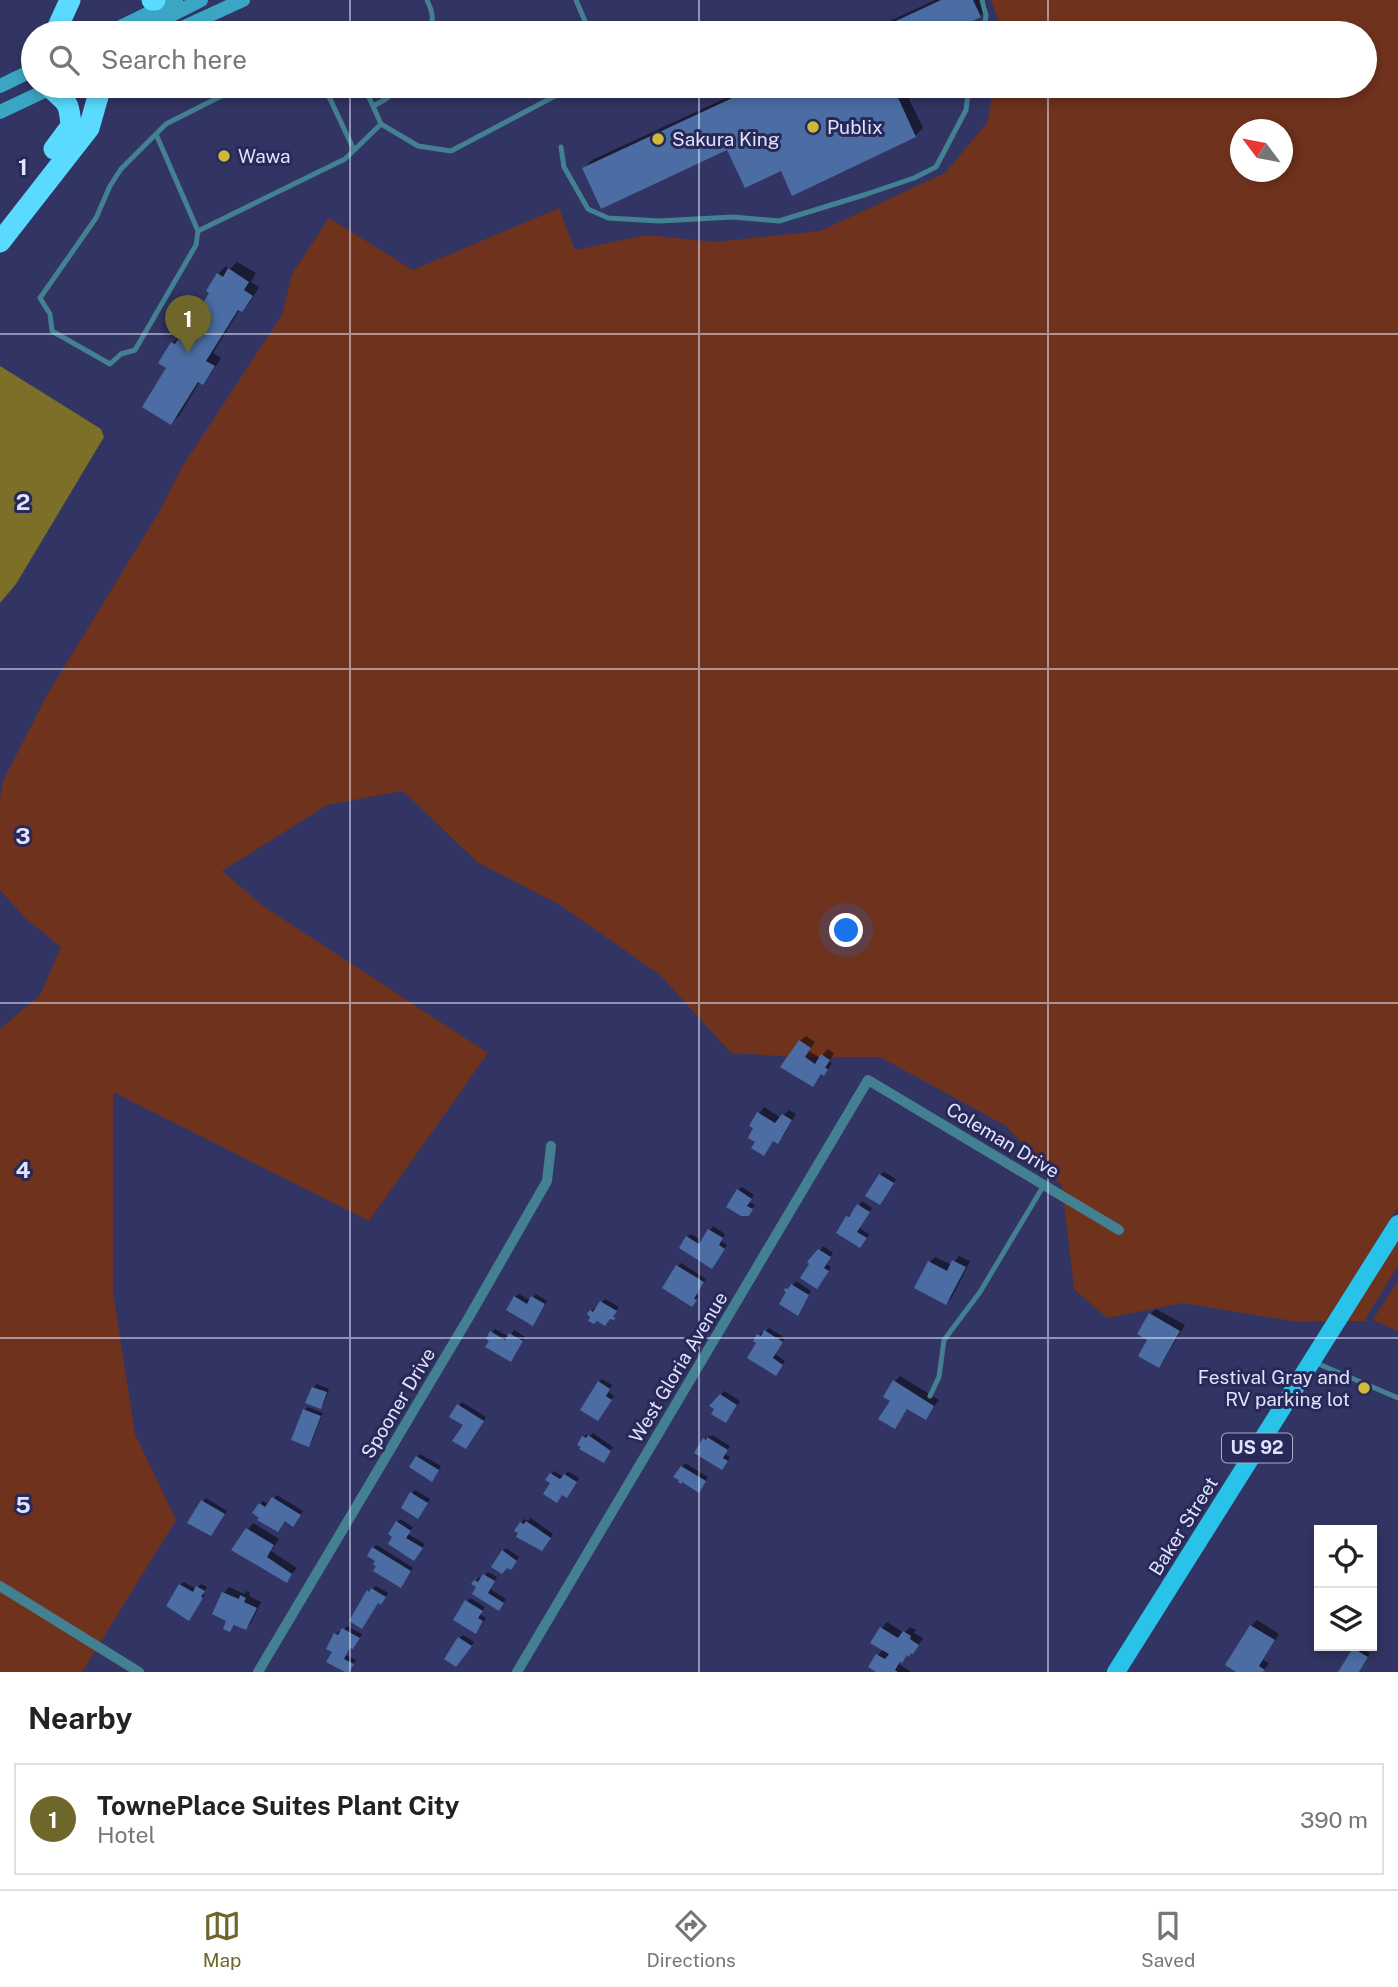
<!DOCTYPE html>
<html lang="en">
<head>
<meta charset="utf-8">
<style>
  :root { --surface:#fff; --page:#f6f6f6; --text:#222; --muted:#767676; --line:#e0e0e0; --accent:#6f662c }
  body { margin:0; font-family:"Public Sans",sans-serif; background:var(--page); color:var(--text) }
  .controls { position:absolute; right:21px; bottom:21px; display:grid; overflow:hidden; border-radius:0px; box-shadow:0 4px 10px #0003 }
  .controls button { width:63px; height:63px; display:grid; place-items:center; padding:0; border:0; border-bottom:2px solid var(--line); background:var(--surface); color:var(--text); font:35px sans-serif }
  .compass { position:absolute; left:1230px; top:119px; width:63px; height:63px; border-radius:50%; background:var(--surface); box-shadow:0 4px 10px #0003; rotate:302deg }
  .you { position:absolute; left:847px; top:931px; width:24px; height:24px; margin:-18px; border:5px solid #fff; border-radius:50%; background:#1a73e8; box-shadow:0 0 0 10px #1a73e833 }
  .badge { display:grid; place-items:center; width:46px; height:46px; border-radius:50%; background:var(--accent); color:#fff; font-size:23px; font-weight:700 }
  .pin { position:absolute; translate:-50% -58px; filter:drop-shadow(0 2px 4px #0008) }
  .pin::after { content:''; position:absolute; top:37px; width:24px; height:21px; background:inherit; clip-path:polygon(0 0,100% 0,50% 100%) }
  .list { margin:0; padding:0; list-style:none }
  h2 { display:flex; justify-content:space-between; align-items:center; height:91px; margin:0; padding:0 28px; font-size:30px }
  h2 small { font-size:23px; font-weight:400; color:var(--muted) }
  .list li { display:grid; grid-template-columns:46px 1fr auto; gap:21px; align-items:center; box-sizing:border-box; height:112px; margin:0 14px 14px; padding:0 14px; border:2px solid var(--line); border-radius:0px }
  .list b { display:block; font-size:26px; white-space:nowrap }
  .list p { margin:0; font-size:23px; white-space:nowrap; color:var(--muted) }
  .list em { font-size:23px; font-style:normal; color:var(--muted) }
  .icon { flex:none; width:38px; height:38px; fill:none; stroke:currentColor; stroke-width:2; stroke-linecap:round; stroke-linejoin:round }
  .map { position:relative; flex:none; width:1398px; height:1672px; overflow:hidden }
  .search { position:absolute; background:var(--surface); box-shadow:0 4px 10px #0003; left:21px; right:21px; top:21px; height:77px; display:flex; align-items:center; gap:18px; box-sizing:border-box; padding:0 24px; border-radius:38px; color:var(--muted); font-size:26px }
  .sheet { height:217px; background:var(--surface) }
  nav { display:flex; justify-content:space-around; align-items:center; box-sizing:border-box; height:98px; border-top:2px solid var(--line); background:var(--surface); font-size:19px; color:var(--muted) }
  nav a { display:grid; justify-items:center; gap:4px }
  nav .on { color:var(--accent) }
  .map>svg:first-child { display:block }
  .green { fill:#6f321d; fill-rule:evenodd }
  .water { fill:#7c7028 }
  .shadow { fill:#0007 }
  .building { fill:#4c6da3 }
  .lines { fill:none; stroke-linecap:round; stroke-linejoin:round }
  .lane { stroke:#438092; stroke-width:5 }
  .street { stroke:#438092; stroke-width:10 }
  .secondary { stroke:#3ba6c3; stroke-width:14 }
  .primary { stroke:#29c3e9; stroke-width:18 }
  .highway { stroke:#59dafe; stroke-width:21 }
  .grid { fill:none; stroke:#e0e3fb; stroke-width:2; stroke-opacity:0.55 }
  .poi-dot { fill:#ceb938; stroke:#282958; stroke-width:2.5 }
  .labels { text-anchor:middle; stroke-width:6; stroke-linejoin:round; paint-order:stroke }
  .shield { fill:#282958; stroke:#a9abca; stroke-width:2 }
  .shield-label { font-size:18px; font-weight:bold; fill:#e0e3fb }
  .poi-label { font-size:19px; fill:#e0e3fb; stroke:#282958; text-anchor:start }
  .street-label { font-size:19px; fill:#e0e3fb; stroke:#282958 }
  .grid-label { font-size:23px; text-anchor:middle; font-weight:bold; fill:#e0e3fb; stroke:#282958; stroke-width:6; stroke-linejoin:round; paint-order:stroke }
</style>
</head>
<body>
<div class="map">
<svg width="1398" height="1672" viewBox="0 0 1398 1672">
  <rect width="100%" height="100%" fill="#323463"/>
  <path class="green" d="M991 0H1398V1207L1326 1321 1298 1322 1183 1303 1107 1318 1074 1289 1062 1186 1006 1126 880 1057H795L731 1053 660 975 560 905 477 862 403 791 327 805 222 871 263 906 488 1053 369 1221 113 1092V1291L135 1434 176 1520 82 1672H0V1029L40 995 61 947 25 918 0 890V798L3 781 47 695 159 512 182 467 282 315 292 274 329 218 413 270 559 208 575 250 646 235 715 242 820 231 945 173 987 123 994 86H1365V33H1003ZM1240 130H1282V172H1240Z
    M1398 1240V1266L1367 1316 1366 1321H1347Z
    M1398 1280V1331L1373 1320Z"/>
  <path class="water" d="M0 366 101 429 104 437 16 584 0 603Z"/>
  <path class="shadow" d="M935 0H984L988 8 980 16 950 30 952 33H864Z
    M752 86H903L923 128 915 136 782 169 728 148 584 168 592 160Z
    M237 262 256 273 251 282 259 287 250 302 242 310 240 309 213 353 221 358 210 375 203 383 200 381 179 416 171 423 169 367 173 343 195 320 197 321 206 306 218 274 226 266 230 269Z
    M806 1036 815 1042 809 1051 820 1058 828 1049 834 1053 829 1062 832 1063 829 1068 822 1073 813 1085 800 1041Z
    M764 1107 781 1118 789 1110 796 1114 783 1136 778 1142 774 1139 763 1153 757 1141 756 1128 751 1125Z
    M884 1172 896 1179 880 1203V1175Z
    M742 1187 754 1195 749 1202 755 1205 748 1214 738 1190Z
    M862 1201 872 1208 859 1228 869 1234 864 1243 848 1217 851 1213 852 1214Z
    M713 1226 725 1234 721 1241 727 1245 715 1263 687 1237 691 1234 703 1241Z
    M823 1246 833 1253 826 1264 831 1267 821 1283 812 1263Z
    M959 1256 970 1261 952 1297 946 1303 930 1262 935 1257 952 1265Z
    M681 1263 706 1279 696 1295 699 1296 692 1305 678 1266Z
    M796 1281 811 1291 798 1314 781 1304Z
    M519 1294 531 1301 536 1294 547 1301 536 1320 515 1297Z
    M605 1299 619 1307 605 1324 591 1311 595 1308 597 1309Z
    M1156 1309 1185 1325 1164 1360 1159 1366 1150 1340V1314Z
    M769 1328 785 1338 775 1354 785 1361 779 1370 759 1342V1335L762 1332 765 1333Z
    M495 1329 509 1337 514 1330 525 1337 514 1357 492 1332Z
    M900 1376 939 1400 925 1418 909 1407 894 1427 892 1400 894 1382Z
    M602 1379 612 1385 608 1392 614 1396 601 1416 599 1382Z
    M317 1384 329 1389 324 1403 320 1407 313 1388Z
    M724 1391 740 1401 729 1418 716 1409 721 1395Z
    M462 1402 486 1417 466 1447 465 1424 458 1406Z
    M308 1407 323 1413 312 1441 309 1445 304 1410Z
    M593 1433 613 1447 607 1457 584 1437 587 1434 590 1436Z
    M712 1435 730 1446 725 1454 730 1457 725 1465 696 1452 704 1439 708 1436 710 1437Z
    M420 1454 441 1466 435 1476 417 1457Z
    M685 1463 708 1477 702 1487 682 1467Z
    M554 1471 564 1477 568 1471 579 1478 570 1492 563 1494 557 1501 551 1474Z
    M415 1490 430 1499 421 1513 412 1494Z
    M277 1495 303 1511 293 1525 260 1504 263 1501 269 1504Z
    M206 1498 227 1511 214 1531 203 1501Z
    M531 1518 553 1534 545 1546 521 1523 524 1519 528 1521Z
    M400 1519 413 1527 408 1534 425 1544 414 1559 397 1523Z
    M253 1523 279 1539 271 1551 297 1568 286 1581 233 1550Z
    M377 1545 413 1568 404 1583 378 1566 373 1548Z
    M506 1548 519 1557 514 1565 503 1551Z
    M488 1572 497 1577 490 1589 506 1599 502 1606 474 1584 479 1577 482 1579Z
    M184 1582 196 1589 201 1584 207 1587 203 1594H205L189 1619 180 1585Z
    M376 1586 388 1593 384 1600 378 1602 368 1592Z
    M229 1587 244 1594 247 1591 250 1592 249 1596 261 1602 251 1623 246 1628 236 1624 230 1630 229 1620 214 1613 224 1593Z
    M470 1598 485 1607 480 1614 486 1618 479 1629 467 1602Z
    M1257 1620 1279 1634 1263 1660 1269 1663 1263 1672H1240L1227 1664 1251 1626Z
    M887 1622 904 1633 910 1627 916 1630 914 1633 923 1638 918 1646 913 1652 908 1654 899 1664 911 1672H879L870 1666 883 1649 872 1642Z
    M347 1626 362 1634 356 1643 351 1646 346 1655 356 1660 351 1668 334 1651 336 1634 339 1631 342 1633Z
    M463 1635 474 1642 466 1653 459 1638Z
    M1358 1646 1370 1653 1359 1672H1341Z"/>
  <path class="building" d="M941 0H973L981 17 948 33H870Z
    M758 86H907L895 91 916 137 792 196 781 171 745 188 727 150 601 209 582 168Z
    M228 268 249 282 244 290 253 296 242 312 238 310 206 361 215 366 203 385 198 382 171 425 142 407 166 368 158 363 171 342 175 344 186 326 190 329 204 307 202 305 209 293 206 291 217 273 223 277Z
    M799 1040 811 1048 805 1057 815 1064 821 1054 830 1060 825 1068 828 1069 824 1076 821 1074 813 1087 780 1067Z
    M757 1112 775 1123 782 1114 792 1120 778 1144 773 1141 764 1156 751 1148 755 1142 748 1138 753 1128 749 1126Z
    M879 1174 894 1183 880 1205 865 1196Z
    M737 1189 752 1199 747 1206 753 1209 749 1216H741L726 1207Z
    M857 1204 870 1212 857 1232 867 1238 860 1248 836 1233 846 1216 849 1217Z
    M708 1229 723 1238 719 1245 725 1249 712 1269 679 1248 686 1236 699 1244Z
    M818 1249 831 1257 824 1268 829 1271 817 1289 800 1278 809 1264 807 1262Z
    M952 1260 966 1267 946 1305 914 1288 928 1261 947 1271Z
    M676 1265 704 1282 694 1299 697 1300 692 1307 662 1288Z
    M791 1284 809 1295 798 1316 779 1304 786 1292 784 1291 785 1288 788 1289Z
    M514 1296 527 1304 531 1296 545 1304 533 1326 506 1310Z
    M600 1301 617 1311 613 1317 616 1318 614 1320 610 1319 605 1326 597 1321 594 1324 588 1321 590 1317 587 1314 590 1310 593 1312Z
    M1149 1313 1180 1331 1159 1368 1138 1356 1147 1340 1137 1334Z
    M764 1330 783 1342 773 1358 783 1365 776 1376 747 1358 756 1343 753 1341 757 1334 761 1336Z
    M490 1331 505 1340 509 1333 523 1341 511 1362 485 1347 489 1341 486 1339Z
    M893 1380 934 1406 926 1420 907 1409 895 1429 878 1419 890 1401 883 1397Z
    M598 1381 610 1389 606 1396 612 1400 598 1421 580 1410Z
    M312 1387 327 1392 321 1409 305 1403Z
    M720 1394 737 1405 726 1423 711 1414 714 1409 709 1406Z
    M457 1404 484 1421 466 1449 452 1441 463 1425 449 1417Z
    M303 1409 321 1416 309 1447 291 1440Z
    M588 1435 611 1451 604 1463 579 1449 581 1447 577 1445 582 1436 586 1438Z
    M707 1437 728 1450 723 1458 728 1461 722 1470 694 1453 703 1438 706 1440Z
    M416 1456 439 1470 432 1482 409 1467Z
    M681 1466 706 1481 699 1493 682 1482 681 1484 678 1482 679 1480 673 1477Z
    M550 1473 560 1479 564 1474 577 1482 567 1498 562 1495 557 1503 543 1494 550 1483 545 1480Z
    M410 1492 428 1503 418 1519 401 1508Z
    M272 1497 301 1515 293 1527 285 1521 278 1532 257 1520 259 1518 252 1513 259 1503 265 1507Z
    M201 1500 225 1514 211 1536 187 1523Z
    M396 1521 411 1531 406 1538 423 1548 414 1561 388 1544 392 1537 388 1534Z
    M526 1521 551 1538 542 1551 516 1537 518 1533 514 1531 520 1522 524 1524Z
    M246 1528 274 1545 267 1557 292 1574 287 1583 231 1550Z
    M372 1547 411 1571 401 1588 373 1571 376 1566 373 1565 375 1561 367 1556Z
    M502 1550 517 1561 511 1570 507 1568 502 1574 491 1567Z
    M483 1574 495 1581 488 1593 504 1603 499 1611 472 1594 476 1587 471 1584 474 1580 478 1582Z
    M179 1584 193 1592 196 1586 205 1591 201 1597 203 1598 189 1621 166 1606Z
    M371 1588 386 1597 381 1605 378 1603 362 1629 349 1621 367 1590 369 1592Z
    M222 1592 239 1599 240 1595 246 1598 244 1602 257 1608 246 1630 234 1625 230 1632 223 1629 226 1621 212 1614Z
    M465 1600 483 1611 478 1618 483 1621 476 1634 453 1620Z
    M1250 1625 1275 1640 1259 1666 1265 1670 1263 1672H1236L1225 1665Z
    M880 1627 898 1638 903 1631 911 1636 910 1639 919 1645 913 1654 911 1653 909 1657 907 1655 902 1663 900 1662 895 1670 898 1672H876L868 1667 876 1654 885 1659 889 1654 870 1643Z
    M342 1628 360 1638 353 1649 350 1648 344 1659 354 1664 349 1672H345L326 1662 332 1652 326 1649 334 1633 338 1635Z
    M458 1637 472 1646 456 1667 444 1659Z
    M1353 1648 1368 1657 1359 1672H1338Z"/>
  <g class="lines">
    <path class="lane" d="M427 0C433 13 435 21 427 33
      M576 0 587 26 583 33
      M982 0 986 15 984 33
      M673 33 683 28
      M324 86 354 150
      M364 86 381 124 418 146 451 151 574 86
      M373 106C383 101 393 96 397 86
      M156 134 198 231 196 245 135 350 121 354 110 364 52 331 50 314 40 298 96 218 110 186 121 169 166 124 241 86
      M561 147 564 167 588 209 608 218 659 221 733 217 779 221 867 194 914 178 936 167 966 110 969 86
      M198 231 345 159 381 124
      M1314 1362 1398 1398
      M930 1396 939 1377 944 1340 980 1292 1044 1185"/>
    <path class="street" d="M0 1586 139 1672
      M258 1672 469 1317 547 1181 551 1146
      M517 1672 868 1080 1119 1230"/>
    <path class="secondary" d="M108 33 176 0
      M140 33 144 29 201 0
      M171 33 243 0
      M0 86 33 70
      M0 112 55 86"/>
    <path class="primary" d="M1116 1672 1398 1224"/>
    <path class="highway" d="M152 0H155
      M55 33 70 0
      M49 86C66 104 69 98 71 126L54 149
      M0 242 89 128 101 86"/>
  </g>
  <path class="grid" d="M350 0V33M699 0V33M1048 0V33M350 86V1672M699 86V1672M1048 86V1672M0 334H1398M0 669H1398M0 1003H1398M0 1338H1398"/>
  <g class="poi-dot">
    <circle cx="813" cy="127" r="7"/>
    <circle cx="658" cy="139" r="7"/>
    <circle cx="224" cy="156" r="7"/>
    <circle cx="1364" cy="1388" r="7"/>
  </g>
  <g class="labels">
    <rect class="shield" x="1222" y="1433.5" width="70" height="29" rx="5"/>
    <g class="shield-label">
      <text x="1257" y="1454">US 92</text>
    </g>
    <g class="poi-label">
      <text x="827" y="134">Publix</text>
      <text x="672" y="146">Sakura King</text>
      <text x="238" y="163">Wawa</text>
      <text x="1350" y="1384" text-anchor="end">Festival Gray and<tspan x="1350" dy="22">RV parking lot</tspan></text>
    </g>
    <g class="street-label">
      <text transform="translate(1003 1140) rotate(31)" y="7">Coleman Drive</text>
      <text transform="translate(678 1367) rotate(-59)" y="7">West Gloria Avenue</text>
      <text transform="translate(398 1403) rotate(-59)" y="7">Spooner Drive</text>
      <text transform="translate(1183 1526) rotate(-58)" y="7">Baker Street</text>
    </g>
  </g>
  <g class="grid-label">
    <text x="23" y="175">1</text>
    <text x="23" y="510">2</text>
    <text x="23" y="844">3</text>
    <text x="23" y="1178">4</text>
    <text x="23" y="1513">5</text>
  </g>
</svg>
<div class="controls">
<button><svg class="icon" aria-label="locate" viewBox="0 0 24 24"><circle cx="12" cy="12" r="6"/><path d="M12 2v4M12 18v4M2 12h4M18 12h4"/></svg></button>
<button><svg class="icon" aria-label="layers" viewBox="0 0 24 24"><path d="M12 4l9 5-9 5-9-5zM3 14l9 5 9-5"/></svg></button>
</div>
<svg class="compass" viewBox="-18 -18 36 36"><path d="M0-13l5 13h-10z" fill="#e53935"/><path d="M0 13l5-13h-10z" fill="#767676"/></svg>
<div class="you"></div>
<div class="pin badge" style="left:188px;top:353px">1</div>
<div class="search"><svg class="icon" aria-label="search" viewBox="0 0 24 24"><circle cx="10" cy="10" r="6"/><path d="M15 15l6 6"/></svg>Search here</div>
</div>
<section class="sheet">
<h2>Nearby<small></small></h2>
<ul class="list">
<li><span class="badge">1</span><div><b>TownePlace Suites Plant City</b><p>Hotel</p></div><em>390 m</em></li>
</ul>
</section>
<nav>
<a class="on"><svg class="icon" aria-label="map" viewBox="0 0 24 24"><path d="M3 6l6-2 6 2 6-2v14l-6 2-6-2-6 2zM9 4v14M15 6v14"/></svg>Map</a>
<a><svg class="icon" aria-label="directions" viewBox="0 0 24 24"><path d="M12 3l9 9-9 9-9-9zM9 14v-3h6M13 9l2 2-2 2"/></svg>Directions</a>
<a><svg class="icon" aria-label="saved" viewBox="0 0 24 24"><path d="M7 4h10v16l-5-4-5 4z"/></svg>Saved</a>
</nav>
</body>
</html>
